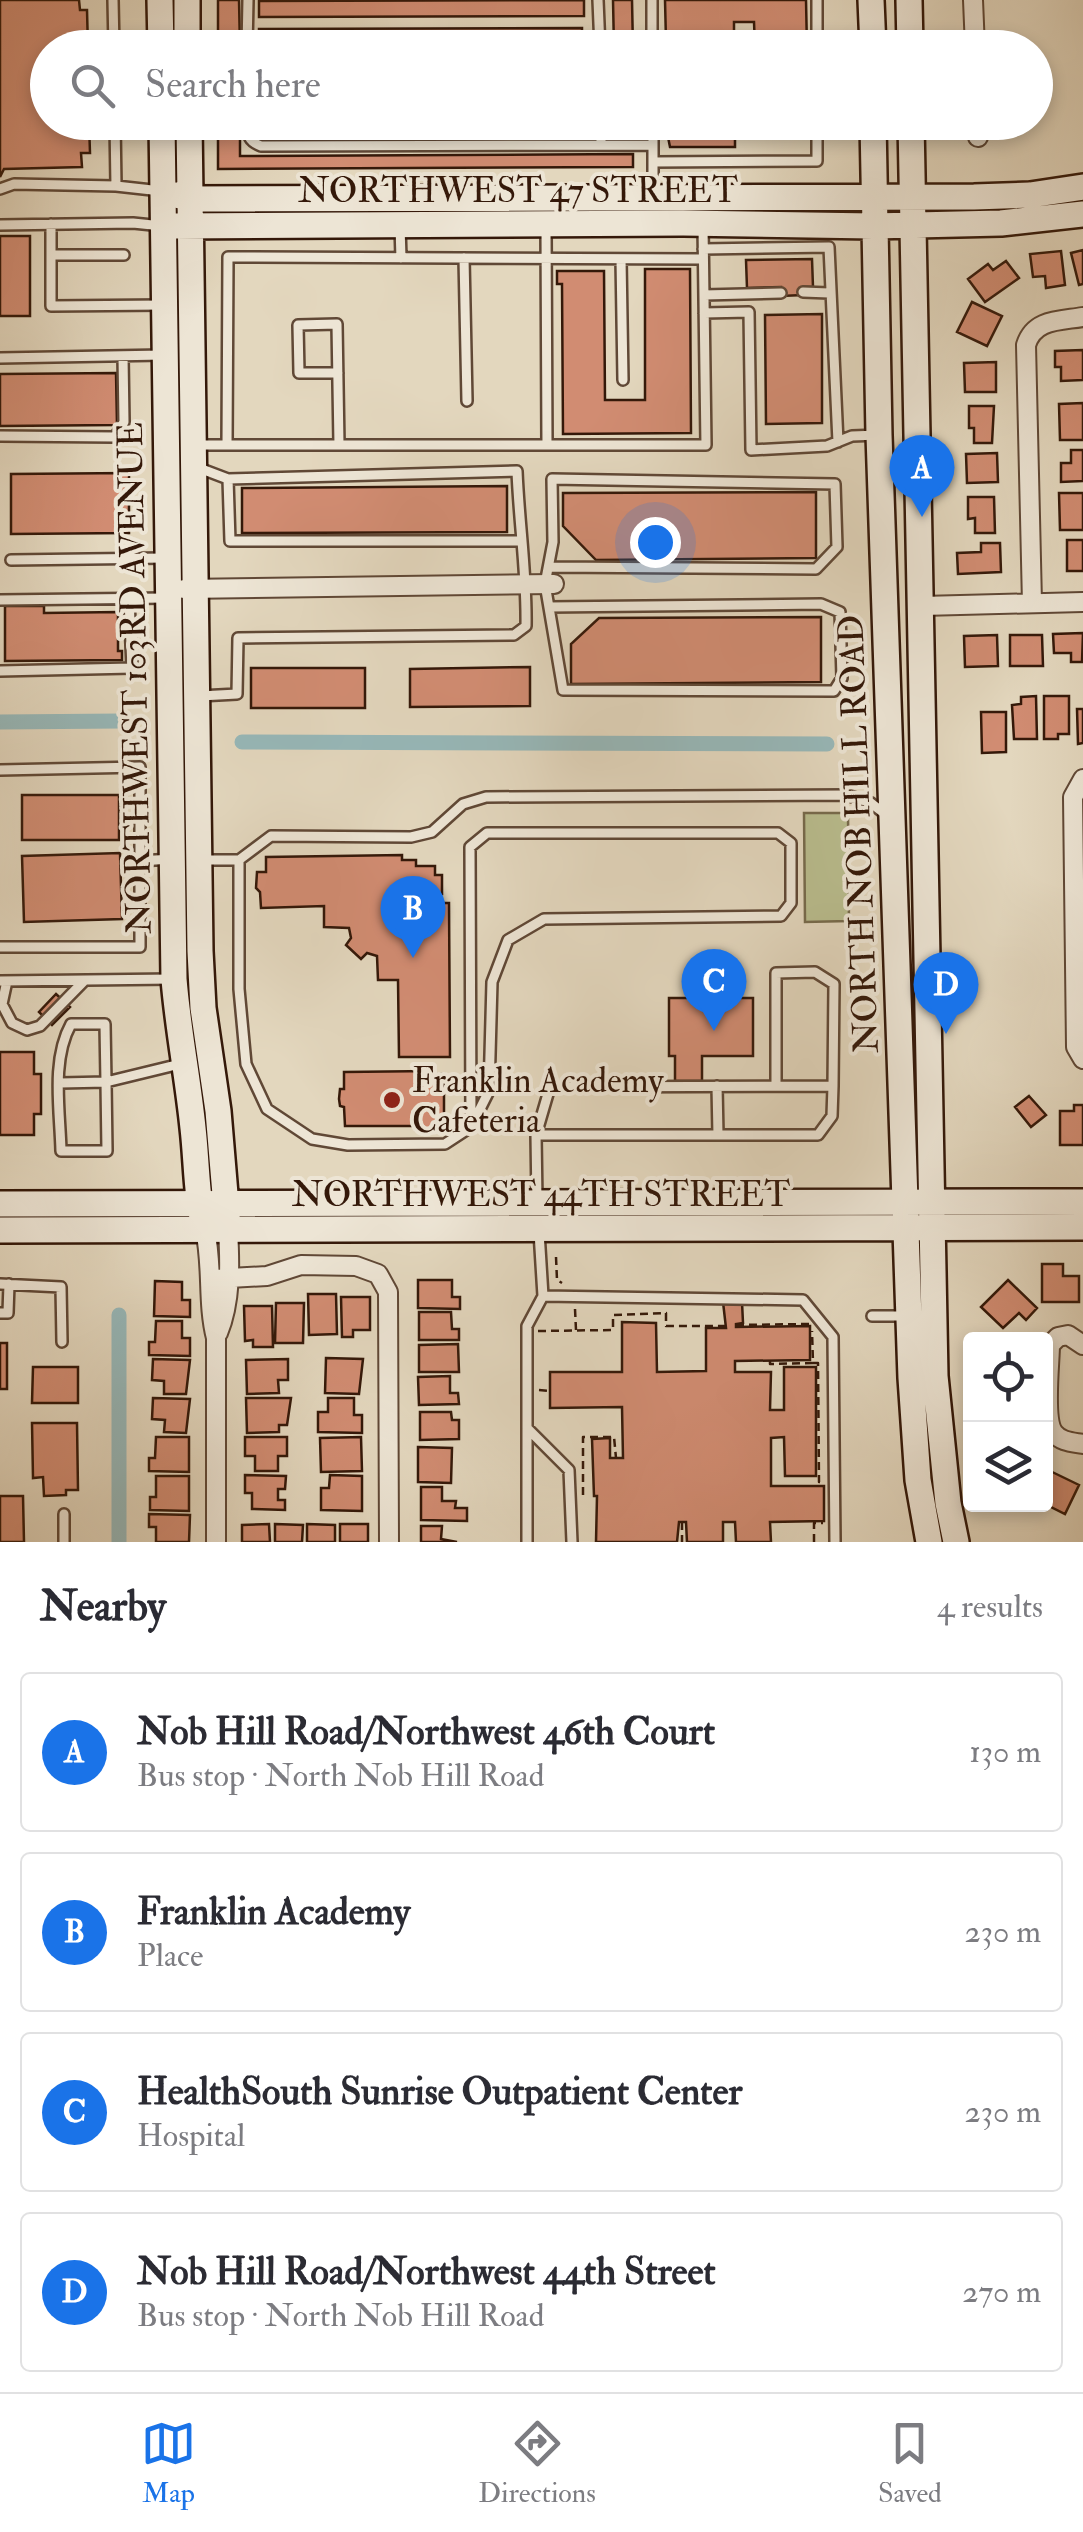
<!DOCTYPE html>
<html lang="en">
<head>
<meta charset="utf-8">
<style>
  :root { --surface:#fff; --page:#f2f2f3; --text:#2b2b33; --muted:#7c7c81; --line:#e1e1e2; --accent:#1a73e8 }
  body { margin:0; font-family:"IM FELL Double Pica",serif; background:var(--page); color:var(--text) }
  .controls { position:absolute; right:30px; bottom:30px; display:grid; overflow:hidden; border-radius:10px; box-shadow:0 5px 15px #0003 }
  .controls button { width:90px; height:90px; display:grid; place-items:center; padding:0; border:0; border-bottom:2px solid var(--line); background:var(--surface); color:var(--text); font:50px sans-serif }
  .you { position:absolute; left:655px; top:542px; width:35px; height:35px; margin:-25px; border:8px solid #fff; border-radius:50%; background:#1a73e8; box-shadow:0 0 0 15px #1a73e833 }
  .badge { display:grid; place-items:center; width:65px; height:65px; border-radius:50%; background:var(--accent); color:#fff; font-size:32px; font-weight:700 }
  .pin { position:absolute; translate:-50% -82px; filter:drop-shadow(0 2px 5px #0008) }
  .pin::after { content:''; position:absolute; top:52px; width:35px; height:30px; background:inherit; clip-path:polygon(0 0,100% 0,50% 100%) }
  .list { margin:0; padding:0; list-style:none }
  h2 { display:flex; justify-content:space-between; align-items:center; height:130px; margin:0; padding:0 40px; font-size:42px }
  h2 small { font-size:32px; font-weight:400; color:var(--muted) }
  .list li { display:grid; grid-template-columns:65px 1fr auto; gap:30px; align-items:center; box-sizing:border-box; height:160px; margin:0 20px 20px; padding:0 20px; border:2px solid var(--line); border-radius:10px }
  .list b { display:block; font-size:38px; white-space:nowrap }
  .list p { margin:0; font-size:32px; white-space:nowrap; color:var(--muted) }
  .list em { font-size:32px; font-style:normal; color:var(--muted) }
  .icon { flex:none; width:55px; height:55px; fill:none; stroke:currentColor; stroke-width:2; stroke-linecap:round; stroke-linejoin:round }
  .map { position:relative; flex:none; width:1083px; height:1542px; overflow:hidden }
  .search { position:absolute; background:var(--surface); box-shadow:0 5px 15px #0003; left:30px; right:30px; top:30px; height:110px; display:flex; align-items:center; gap:25px; box-sizing:border-box; padding:0 35px; border-radius:55px; color:var(--muted); font-size:38px }
  .sheet { height:850px; background:var(--surface) }
  nav { display:flex; justify-content:space-around; align-items:center; box-sizing:border-box; height:140px; border-top:2px solid var(--line); background:var(--surface); font-size:28px; color:var(--muted) }
  nav a { display:grid; justify-items:center; gap:5px }
  nav .on { color:var(--accent) }
  .map>svg:first-child { display:block }
  .green { fill:#b9bd8e; stroke:#766a4c; stroke-width:2.5 }
  .lines { fill:none; stroke-linecap:round; stroke-linejoin:round }
  .canal { stroke:#97b8b9; stroke-width:15 }
  .building { fill:#d18c72; stroke:#341809; stroke-width:2.5 }
  .lane-casing { stroke:#604836; stroke-width:14 }
  .street-casing { stroke:#604836; stroke-width:22 }
  .secondary-casing { stroke:#341809; stroke-width:30 }
  .path { stroke:#341809; stroke-width:2.5; stroke-dasharray:8 5; stroke-linecap:butt }
  .lane { stroke:#ede5d5; stroke-width:9 }
  .street { stroke:#ede5d5; stroke-width:18 }
  .secondary { stroke:#ede5d5; stroke-width:25 }
  .poi-dot { fill:#8f2418; stroke:#ede5d5; stroke-width:4 }
  .labels { text-anchor:middle; stroke-width:8; stroke-linejoin:round; paint-order:stroke }
  .street-label { font-size:35px; fill:#341809; stroke:#ede5d5 }
  .poi-label { font-size:35px; fill:#341809; stroke:#ede5d5; text-anchor:start }
</style>
</head>
<body>
<div class="map">
<svg width="1083" height="1542" viewBox="0 0 1083 1542">
  <rect width="100%" height="100%" fill="#e3d7be"/>
  <filter id="stains"><feTurbulence type="fractalNoise" baseFrequency=".002" numOctaves="4"/><feColorMatrix values="0 0 0 0 .2 0 0 0 0 .09 0 0 0 0 .02 0 0 0 .5 -.17"/></filter>
  <radialGradient id="worn" r=".72"><stop offset=".6" stop-color="#630" stop-opacity="0"/><stop offset="1" stop-color="#630" stop-opacity=".3"/></radialGradient>
  <path class="green" d="M804 813H848L849 921 805 922Z"/>
  <g class="lines">
    <path class="canal" d="M0 722 121 721
      M242 742 827 744
      M119 1315V1542"/>
  </g>
  <path class="building" d="M0 0H79L80 10H87L88 48H48V122H89L90 153H81L82 167 4 169 0 177Z
    M218 0H239L240 48H218Z
    M584 0V16L259 17V1Z
    M613 0H632L633 48H614Z
    M665 0H806L807 48H755L754 22H734V40L666 41Z
    M582 28V43L259 44V29Z
    M218 122H240V156L633 154V167L218 169Z
    M261 122H582V132L261 136Z
    M614 122H633V132H614Z
    M665 122H807V133L735 134V147H670Z
    M0 236H30V316H0Z
    M1083 250V284L1079 285 1071 253Z
    M1061 251 1065 285 1046 288 1045 276 1033 277 1030 254Z
    M812 259 813 287H803V295L781 296V287L747 288 746 260Z
    M1006 261 1019 278 985 302 968 279 988 264 993 270Z
    M645 269H690L691 433 563 434 562 284H557V271H604L605 400H645Z
    M972 302 1002 316 987 346 957 332Z
    M822 314V423L766 424 765 315Z
    M1083 350V380L1061 381V367H1055V351Z
    M996 362V392H965L964 363Z
    M116 373 117 425 0 426V374Z
    M1083 403V440H1060L1059 404Z
    M969 406H994L992 443H974V428H969Z
    M1071 450H1083V481L1061 482V463H1071Z
    M997 453 998 482 967 483 966 454Z
    M129 473V533L11 534V474Z
    M507 486V532L242 533V488Z
    M816 492V558L596 560 563 526V493Z
    M1059 493H1083V530H1060Z
    M968 497H994L995 533H975V518L968 519Z
    M1067 540H1083V571H1067Z
    M981 543H1000L1001 572 958 574 957 553 981 552Z
    M5 606H44V613L118 612V651H122V660L5 661Z
    M821 617V682L571 684V644L599 618Z
    M1083 633 1082 662H1071V653H1054L1053 634Z
    M997 635 998 666 965 667 964 636Z
    M1010 635H1042L1043 666H1010Z
    M530 667V706L410 707V669Z
    M251 668H365V708H251Z
    M1036 696 1037 739H1014L1012 705 1021 704V697Z
    M1044 696H1069V734H1058V739H1044Z
    M1077 709H1083V743L1078 744Z
    M981 712H1006V752L982 753Z
    M22 795H119V840H22Z
    M120 853 122 919 24 922 22 856Z
    M402 855V860H416V866H435V875H442V894H435V903H449L450 1057H399L398 980H378L377 956 367 953 361 959 346 945 351 938 349 928 324 927V906L261 908 260 892 256 888 257 872H266V857Z
    M56 994 70 1007 52 1025 39 1012Z
    M669 998H753V1056H702V1081H675V1056H669Z
    M0 1052H34V1074H41V1114H34V1135H0Z
    M431 1071V1074H444V1126H435L434 1130H416V1126H345L344 1107 340 1106 339 1099 340 1089H344V1072Z
    M1029 1096 1046 1115 1031 1127 1015 1107Z
    M1074 1105H1083V1145H1060V1111H1074Z
    M1042 1264H1063V1276H1079V1302H1042Z
    M418 1280H452V1297H460V1309L418 1308Z
    M1008 1280 1037 1308 1026 1320 1019 1313 1003 1328 981 1307Z
    M155 1281 182 1282V1300H190V1317L154 1316Z
    M308 1294H336L337 1334 309 1335Z
    M341 1297H370V1330H353V1337H342Z
    M723 1302H742L743 1323 736 1324V1327L810 1326V1360L735 1361V1372H771L770 1410H784V1367H816V1476H785L784 1437 771 1438V1486H824V1521L770 1522 771 1542H736L735 1522H723V1542H687L686 1522H679L677 1542H596L597 1496H594L592 1439 610 1438V1458H623L622 1407 550 1408V1372H622V1322L656 1323 657 1372 706 1371V1328H726Z
    M276 1303H304L303 1343H275Z
    M244 1306H272L273 1347H253V1340L245 1341Z
    M419 1312H451L452 1329H459V1340H419Z
    M156 1321H182V1338H190V1356L149 1355V1342H155Z
    M0 1343H7V1389H0Z
    M458 1344 459 1372H419V1345Z
    M326 1358 363 1359 359 1394 325 1393Z
    M153 1359 190 1360 186 1394H164V1381L152 1380Z
    M288 1359V1380H278L279 1393 247 1394 246 1360Z
    M33 1367H78V1403H32Z
    M450 1376V1393H458L459 1404 419 1405 418 1377Z
    M153 1398 190 1399 186 1433 164 1432 165 1420 152 1419Z
    M246 1398H291L287 1425H279V1432L247 1433Z
    M328 1398H354V1415H362V1433L318 1432V1412H328Z
    M420 1412H451L452 1420H459V1439L420 1440Z
    M32 1423H77L78 1490H66V1495L44 1496 43 1477 33 1478Z
    M156 1437H189V1472L149 1471V1458H155Z
    M245 1437H287V1456H278V1471H255V1456H245Z
    M361 1437 362 1471 321 1472 320 1438Z
    M418 1447 452 1448 451 1483 418 1482Z
    M1046 1469 1079 1485 1065 1514 1045 1504Z
    M245 1475 286 1476 285 1489H278V1500H285V1510L252 1509V1493H245Z
    M330 1475 362 1476V1511L321 1510V1488H329Z
    M156 1476H189V1511L150 1510V1497H156Z
    M421 1487H442V1501H456L455 1508H467V1521L421 1520Z
    M0 1496H23L24 1542H0Z
    M149 1514 190 1515 189 1542H156V1527H149Z
    M269 1524 270 1542H242V1525Z
    M275 1524 303 1525 302 1542H275Z
    M307 1524 335 1525V1542H307Z
    M340 1524H368V1542H340Z
    M421 1526H442L441 1539 457 1542H421Z"/>
  <g class="lines">
    <g class="lane-casing">
      <path id="lane" d="M113 0 114 48
        M598 0 600 48
        M652 0V48
        M817 0V48
        M247 48 248 0
        M115 122 116 186
        M247 122C248 136 248 141 261 146L653 145
        M601 122V145
        M653 122V194
        M653 162 817 161V122
        M0 189 14 184 116 186 161 191
        M0 225 133 223 162 226
        M400 226 401 258
        M546 228 547 445
        M703 249 829 247 838 442
        M51 255V224
        M124 255H51V306L164 305
        M464 258 467 401
        M621 259 623 380
        M803 292 829 293
        M704 295 781 293
        M704 313 749 312 751 450 827 446 852 436 878 435
        M0 358 163 355
        M338 373H299L298 325 337 324 339 445
        M0 436 115 437 124 422 123 356
        M195 445H706L703 226
        M227 445 228 257 703 259
        M199 468 228 479 517 471C519 523 527 574 526 626L514 635 238 638 237 694 200 696
        M228 479 230 541H520
        M11 560 165 558
        M0 600 166 598
        M549 607 821 604 840 612 842 678 834 691 563 690 545 584 553 542 552 479 835 484 837 547 816 569 550 567
        M0 671 132 668 129 599
        M0 770 140 767V947H0
        M202 860H239V989L246 1064 267 1109 312 1139 348 1145 445 1144 471 1127 489 1091 492 982 508 940 544 919 781 916 791 903V843L778 833H487L470 847 471 1127
        M239 860 271 836 411 837 432 832 463 804 486 797 847 795 871 803 885 814
        M139 861 172 859
        M0 981 173 979
        M7 981 2 1004 12 1023 27 1030 40 1026 84 981
        M60 1083 106 1082 107 1151H61C60 1110 51 1060 71 1024H105L106 1082 180 1064
        M717 1086 718 1135
        M536 1135H818L832 1116 833 1086
        M537 1201 536 1135 550 1087C644 1087 738 1086 833 1086L834 984 815 972 776 973V1086
        M539 1232 543 1296 803 1300 833 1337 835 1542
        M0 1284 61 1287 62 1342
        M0 1313H8L9 1284
        M872 1316H907
        M527 1428 569 1470 572 1542
        M64 1542V1514
        M527 1542V1326L543 1296"/>
    </g>
    <g class="street-casing">
      <path id="street" d="M973 0 975 48
        M977 122 978 137
        M184 589 554 584
        M1032 603 1026 345C1034 319 1059 321 1083 317
        M922 606 1083 602
        M1083 779 1073 797 1076 1047 1083 1059
        M205 1230C213 1266 207 1303 216 1338V1542
        M212 1279 267 1276 301 1265 356 1266 378 1274 388 1292 389 1542
        M218 1333C231 1302 230 1263 228 1230
        M1083 1345 1068 1335 1058 1337 1050 1345C1050 1363 1043 1420 1054 1433 1061 1442 1072 1442 1083 1444"/>
    </g>
    <g class="secondary-casing">
      <path id="secondary" d="M160 0 161 48
        M187 0V48
        M871 0 873 48
        M909 0 910 48
        M162 122 174 979C178 1029 188 1078 193 1128 197 1163 196 1196 205 1230
        M189 122 200 951 203 1008 218 1111 228 1230
        M873 122 879 435 911 1378 918 1480 929 1542
        M911 122 935 1376 948 1503 956 1542
        M177 195 190 199 974 197 1030 195 1083 187
        M174 226 683 223 873 226 1001 223 1083 214
        M0 1204 1083 1202
        M0 1230 1083 1227"/>
    </g>
    <path class="path" d="M556 1257 557 1280 562 1283
      M575 1309 576 1330
      M736 1325 810 1324
      M538 1331 613 1330V1315L666 1313V1326H726
      M770 1360V1364L813 1363 812 1331
      M813 1363H818L819 1482H823
      M539 1390 550 1391
      M583 1495V1437H614L616 1458
      M682 1522V1542
      M814 1542V1523H823"/>
    <use href="#lane" class="lane"/>
    <use href="#street" class="street"/>
    <use href="#secondary" class="secondary"/>
  </g>
  <circle class="poi-dot" cx="392" cy="1100" r="10"/>
  <g class="labels">
    <g class="street-label">
      <text x="518" y="202">NORTHWEST 47 STREET</text>
      <text transform="translate(134 678) rotate(-91)" y="12">NORTHWEST 103RD AVENUE</text>
      <text transform="translate(858 834) rotate(-92)" y="12">NORTH NOB HILL ROAD</text>
      <text x="541" y="1206">NORTHWEST 44TH STREET</text>
    </g>
    <g class="poi-label">
      <text x="412" y="1092">Franklin Academy<tspan x="412" dy="40">Cafeteria</tspan></text>
    </g>
  </g>
  <rect width="100%" height="100%" filter="url(#stains)"/>
  <rect width="100%" height="100%" fill="url(#worn)"/>
</svg>
<div class="controls">
<button><svg class="icon" aria-label="locate" viewBox="0 0 24 24"><circle cx="12" cy="12" r="6"/><path d="M12 2v4M12 18v4M2 12h4M18 12h4"/></svg></button>
<button><svg class="icon" aria-label="layers" viewBox="0 0 24 24"><path d="M12 4l9 5-9 5-9-5zM3 14l9 5 9-5"/></svg></button>
</div>
<div class="you"></div>
<div class="pin badge" style="left:922px;top:517px">A</div>
<div class="pin badge" style="left:413px;top:958px">B</div>
<div class="pin badge" style="left:714px;top:1031px">C</div>
<div class="pin badge" style="left:946px;top:1034px">D</div>
<div class="search"><svg class="icon" aria-label="search" viewBox="0 0 24 24"><circle cx="10" cy="10" r="6"/><path d="M15 15l6 6"/></svg>Search here</div>
</div>
<section class="sheet">
<h2>Nearby<small>4 results</small></h2>
<ul class="list">
<li><span class="badge">A</span><div><b>Nob Hill Road/Northwest 46th Court</b><p>Bus stop · North Nob Hill Road</p></div><em>130 m</em></li>
<li><span class="badge">B</span><div><b>Franklin Academy</b><p>Place</p></div><em>230 m</em></li>
<li><span class="badge">C</span><div><b>HealthSouth Sunrise Outpatient Center</b><p>Hospital</p></div><em>230 m</em></li>
<li><span class="badge">D</span><div><b>Nob Hill Road/Northwest 44th Street</b><p>Bus stop · North Nob Hill Road</p></div><em>270 m</em></li>
</ul>
</section>
<nav>
<a class="on"><svg class="icon" aria-label="map" viewBox="0 0 24 24"><path d="M3 6l6-2 6 2 6-2v14l-6 2-6-2-6 2zM9 4v14M15 6v14"/></svg>Map</a>
<a><svg class="icon" aria-label="directions" viewBox="0 0 24 24"><path d="M12 3l9 9-9 9-9-9zM9 14v-3h6M13 9l2 2-2 2"/></svg>Directions</a>
<a><svg class="icon" aria-label="saved" viewBox="0 0 24 24"><path d="M7 4h10v16l-5-4-5 4z"/></svg>Saved</a>
</nav>
</body>
</html>
